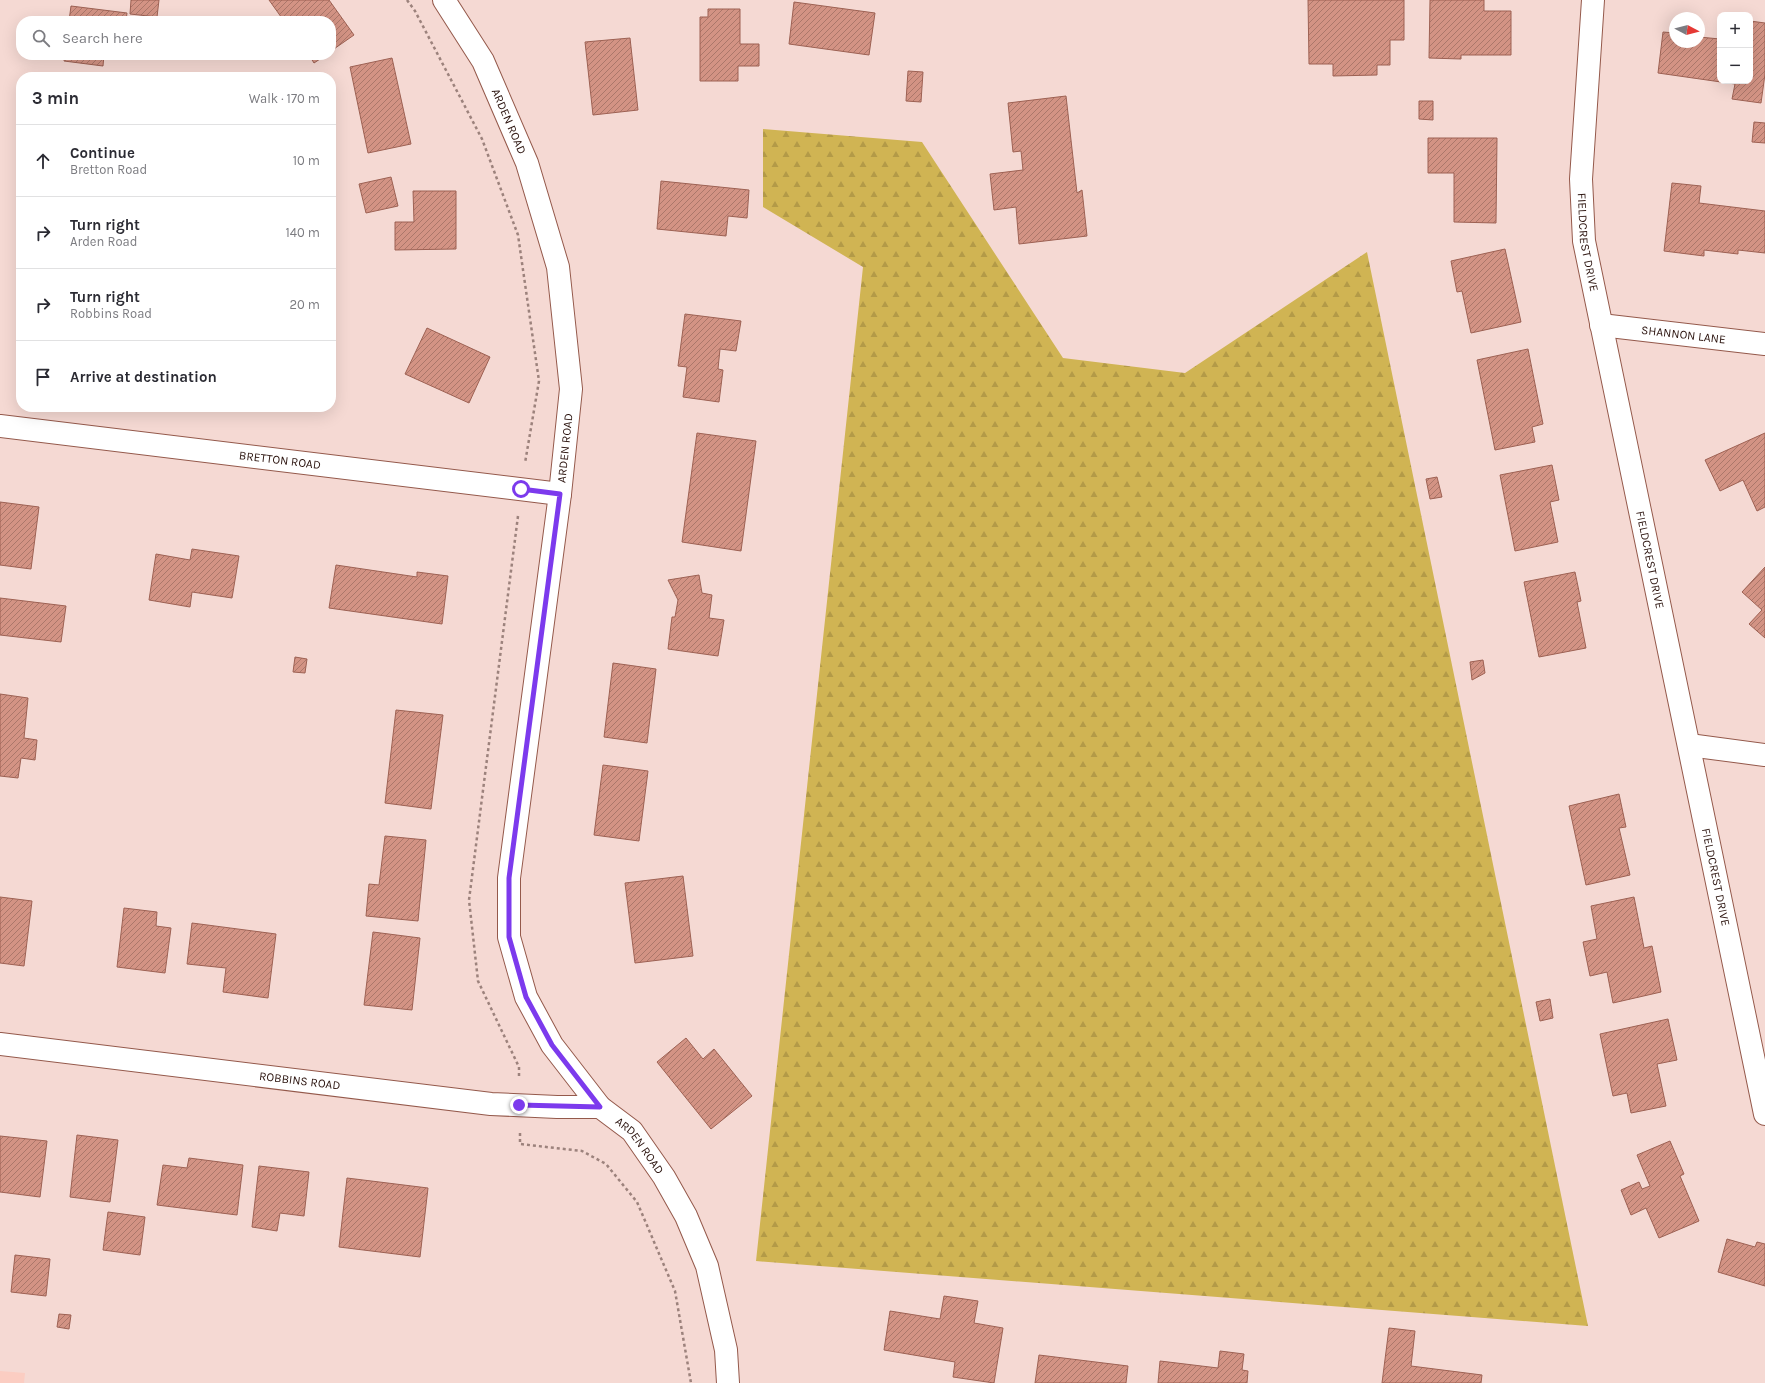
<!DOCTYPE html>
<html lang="en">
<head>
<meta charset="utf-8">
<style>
  :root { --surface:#fff; --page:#f7f7f7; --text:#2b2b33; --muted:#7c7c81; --line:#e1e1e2 }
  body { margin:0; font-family:Karla,sans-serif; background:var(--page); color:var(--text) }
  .controls { position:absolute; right:12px; top:12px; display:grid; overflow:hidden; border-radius:8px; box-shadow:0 4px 16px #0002 }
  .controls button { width:36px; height:36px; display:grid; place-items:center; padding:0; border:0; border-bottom:1px solid var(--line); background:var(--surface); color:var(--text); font:20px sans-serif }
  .compass { position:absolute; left:1669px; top:12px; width:36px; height:36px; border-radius:50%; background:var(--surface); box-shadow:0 4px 16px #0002; rotate:97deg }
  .stop { position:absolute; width:12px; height:12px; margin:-9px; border:3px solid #7c3aed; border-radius:50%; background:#fff }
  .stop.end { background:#7c3aed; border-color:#fff; box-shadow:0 1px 4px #0008 }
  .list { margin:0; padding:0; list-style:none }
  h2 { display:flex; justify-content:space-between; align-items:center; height:52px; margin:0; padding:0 16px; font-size:17px }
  h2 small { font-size:13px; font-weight:400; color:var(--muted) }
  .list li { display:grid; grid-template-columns:26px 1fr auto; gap:12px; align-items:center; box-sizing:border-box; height:72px; padding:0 16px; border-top:1px solid var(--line) }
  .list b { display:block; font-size:15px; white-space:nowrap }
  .list p { margin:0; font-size:13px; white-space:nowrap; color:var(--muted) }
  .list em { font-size:13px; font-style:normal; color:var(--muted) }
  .icon { flex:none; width:22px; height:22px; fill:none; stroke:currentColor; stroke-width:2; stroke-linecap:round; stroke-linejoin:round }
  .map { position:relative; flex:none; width:1765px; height:1383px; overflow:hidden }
  .search { position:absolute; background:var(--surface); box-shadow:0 4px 16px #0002; left:16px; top:16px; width:320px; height:44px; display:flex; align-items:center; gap:10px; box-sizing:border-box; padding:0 14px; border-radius:16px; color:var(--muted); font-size:15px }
  .panel { position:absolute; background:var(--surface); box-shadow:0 4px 16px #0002; left:16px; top:72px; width:320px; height:340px; border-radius:16px }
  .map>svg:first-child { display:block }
  .built { fill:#fbcdc2 }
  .forest { fill:url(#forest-firs) }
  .building { fill:url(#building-hatch); stroke:#9d6153 }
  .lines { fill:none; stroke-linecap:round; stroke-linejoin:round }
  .minor-casing { stroke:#94594b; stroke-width:24 }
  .path { stroke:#9c827c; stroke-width:2.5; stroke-dasharray:3 3; stroke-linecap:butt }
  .minor { stroke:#fff; stroke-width:22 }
  .route { stroke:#7c3aed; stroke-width:5 }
  .labels { text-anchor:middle; stroke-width:3; stroke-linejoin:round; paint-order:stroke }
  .street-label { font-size:12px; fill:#2a120d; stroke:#fff }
</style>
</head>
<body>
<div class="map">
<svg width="1765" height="1383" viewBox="0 0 1765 1383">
  <defs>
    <pattern id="forest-firs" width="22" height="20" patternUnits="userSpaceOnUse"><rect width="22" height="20" fill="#d0b453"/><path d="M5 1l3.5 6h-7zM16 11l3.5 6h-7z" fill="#b39a47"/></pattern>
    <pattern id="building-hatch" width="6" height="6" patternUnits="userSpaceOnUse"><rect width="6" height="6" fill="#d39384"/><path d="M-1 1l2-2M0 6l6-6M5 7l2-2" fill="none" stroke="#ab776a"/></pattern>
  </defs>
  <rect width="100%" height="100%" fill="#f5d9d3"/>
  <path class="built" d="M0 1371 25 1373 24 1383H0Z"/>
  <path class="forest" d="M763 129 922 142 1063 358 1185 373 1367 252 1588 1326 756 1261 863 267 763 207Z"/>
  <path class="building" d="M131 0H159L157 17 130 14Z
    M269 0H329L354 35 331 51V21H284Z
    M1308 0H1404V40H1390V65H1377V75L1333 76V64H1309Z
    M1430 0H1484V11H1511V55H1461V59L1429 58Z
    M794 2 875 13 869 55 789 44Z
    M71 6 127 13 126 21H69Z
    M708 9H740V44H759V66H738V81H700V17H708Z
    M1750 21 1765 23V74L1761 103 1732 99 1735 84 1658 73 1663 32 1675 33V42H1699V37L1720 39V81H1750Z
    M630 38 638 110 593 115 585 42Z
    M65 55H104L103 66 64 61Z
    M309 55H326L314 63Z
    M392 58 411 144 368 153 350 67Z
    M908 71 923 72 921 102 906 101Z
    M1066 96 1077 193 1082 190 1087 236 1019 244 1016 207 994 210 990 174 1023 170 1021 151 1013 152 1008 103Z
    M1419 101H1433V120L1419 119Z
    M1754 122 1765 123V143L1752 142Z
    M1428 138H1497L1496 223 1454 222V173H1428Z
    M391 177 398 206 366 213 359 184Z
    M661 181 749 190 747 218 728 216 726 236 657 229Z
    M1672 183 1701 186 1699 203 1765 211V253L1738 250V254L1704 250V256L1664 251Z
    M413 191H456V249L395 250V222H414Z
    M1505 249 1521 322 1471 333 1462 291 1457 292 1451 261Z
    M685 314 741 321 736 351 720 349 718 369 723 370 719 402 683 397 687 367 678 366Z
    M427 328 490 357 469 403 405 374Z
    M1528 349 1543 424 1532 427 1535 442 1495 450 1477 360Z
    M697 433 756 441 741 551 682 542Z
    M1765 433V507L1757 511 1743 480 1720 491 1705 460Z
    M1552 465 1559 500 1550 502 1558 542 1515 551 1500 475Z
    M1437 477 1442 497 1430 499 1426 479Z
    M0 502 39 507 31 569 0 565Z
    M192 549 239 556 232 598 192 592 190 607 149 600 156 554 190 560Z
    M336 565 417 577V572L448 576 442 624 329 608Z
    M1765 567V638L1749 624 1762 610 1742 592Z
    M1575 572 1581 601 1577 602 1586 648 1539 657 1524 582Z
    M699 575 702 593 712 595 709 618 724 620 718 656 668 649 672 617H675L678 600 668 580Z
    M0 598 66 606 61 642 0 635Z
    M295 657 307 659 305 673 293 672Z
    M1483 660 1485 673 1472 680 1470 662Z
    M613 663 656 669 647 743 604 737Z
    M0 694 28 698 24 738 37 740 35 760 21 758 18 778 0 776Z
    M396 710 443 715 431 809 385 803Z
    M603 765 648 771 639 841 594 835Z
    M1619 794 1626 827 1619 828 1630 875 1586 885 1569 806Z
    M385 836 426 840 418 921 366 916 369 884 379 885Z
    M683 876 693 956 635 963 625 883Z
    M0 897 32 901 24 966 0 963Z
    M1634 897 1644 948 1652 946 1661 992 1613 1003 1607 972 1590 976 1583 942 1597 939 1591 906Z
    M124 908 157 912 156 926 171 928 165 973 117 967Z
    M192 923 276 934 268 998 223 992 226 968 187 964Z
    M373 932 420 938 412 1010 364 1005Z
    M1550 999 1553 1018 1540 1021 1536 1002Z
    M1668 1019 1677 1060 1657 1064 1666 1106 1631 1113 1627 1093 1613 1096 1600 1034Z
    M686 1038 703 1059 714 1049 752 1096 711 1129 657 1062Z
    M77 1135 118 1140 110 1202 70 1197Z
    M0 1136 47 1141 40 1197 0 1192Z
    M1670 1141 1684 1174 1680 1176 1699 1221 1659 1238 1646 1208 1631 1215 1621 1190 1639 1182 1642 1189 1650 1186 1637 1155Z
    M189 1158 243 1165 237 1215 157 1205 163 1165 187 1168Z
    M259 1166 309 1172 304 1216 280 1213 277 1231 252 1227Z
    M347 1178 428 1188 420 1257 339 1247Z
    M108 1212 145 1217 140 1255 103 1250Z
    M1727 1239 1755 1247 1757 1242 1765 1244V1286L1718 1272Z
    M15 1255 50 1259 46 1296 11 1292Z
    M944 1296 978 1301 974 1323 1003 1328 994 1383 953 1377 955 1362 884 1350 890 1311 940 1319Z
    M59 1314 71 1315 69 1329 57 1327Z
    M1389 1328 1415 1331 1411 1366 1482 1375 1481 1383H1382Z
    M1220 1351 1244 1354 1242 1370 1248 1371 1247 1383H1158L1160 1361 1218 1368Z
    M1039 1355 1128 1366 1126 1383H1035Z"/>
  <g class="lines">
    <g class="minor-casing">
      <g id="minor">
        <path id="s1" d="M444 0 483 61 527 163 558 267 571 389 560 494 509 878V937L526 997 552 1045 600 1107 632 1131 664 1177 686 1216 707 1266 726 1350 728 1383"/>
        <path id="s2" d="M1593 0 1581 179 1584 241 1765 1114"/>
        <path id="s3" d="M1601 325 1765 344"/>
        <path id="s4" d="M0 426 560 494"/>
        <path d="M1689 745 1765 755"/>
        <path id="s5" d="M0 1044 491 1104 557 1107H600"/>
      </g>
    </g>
    <path class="path" d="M407 0 415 11 482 139 518 235 539 381 525 463
      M518 516 469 900 478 981 519 1067V1078
      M520 1133V1144L582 1151 606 1164 637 1202 675 1291 691 1383"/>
    <use href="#minor" class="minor"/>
  </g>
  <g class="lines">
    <path class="route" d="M519 1105 600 1107 552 1045 526 997 509 937V878L560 494 521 489"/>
  </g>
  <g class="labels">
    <g class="street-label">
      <text dy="4" stroke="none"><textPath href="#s1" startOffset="138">ARDEN ROAD</textPath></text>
      <text dy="4" stroke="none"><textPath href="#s2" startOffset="243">FIELDCREST DRIVE</textPath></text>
      <text dy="4" stroke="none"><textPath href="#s3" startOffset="83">SHANNON LANE</textPath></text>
      <text transform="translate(565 448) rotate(-84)" y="4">ARDEN ROAD</text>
      <text dy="4" stroke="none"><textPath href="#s4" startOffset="282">BRETTON ROAD</textPath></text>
      <text dy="4" stroke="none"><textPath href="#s2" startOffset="567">FIELDCREST DRIVE</textPath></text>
      <text dy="4" stroke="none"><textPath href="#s2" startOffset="891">FIELDCREST DRIVE</textPath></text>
      <text dy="4" stroke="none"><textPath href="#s5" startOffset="302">ROBBINS ROAD</textPath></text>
      <text dy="4" stroke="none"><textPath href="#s1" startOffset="1218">ARDEN ROAD</textPath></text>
    </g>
  </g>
</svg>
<div class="controls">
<button>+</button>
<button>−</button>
</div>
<svg class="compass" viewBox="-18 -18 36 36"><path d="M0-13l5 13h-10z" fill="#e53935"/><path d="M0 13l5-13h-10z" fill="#7c7c81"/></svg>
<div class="stop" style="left:521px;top:489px"></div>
<div class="stop end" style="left:519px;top:1105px"></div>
<div class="search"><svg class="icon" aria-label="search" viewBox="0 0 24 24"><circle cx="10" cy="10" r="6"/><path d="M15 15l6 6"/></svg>Search here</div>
<section class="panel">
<h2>3 min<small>Walk · 170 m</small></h2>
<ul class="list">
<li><svg class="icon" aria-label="ahead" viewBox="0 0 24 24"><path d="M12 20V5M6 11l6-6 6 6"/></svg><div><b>Continue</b><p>Bretton Road</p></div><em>10 m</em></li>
<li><svg class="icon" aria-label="right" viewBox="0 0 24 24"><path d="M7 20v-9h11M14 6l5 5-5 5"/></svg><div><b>Turn right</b><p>Arden Road</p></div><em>140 m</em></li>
<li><svg class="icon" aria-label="right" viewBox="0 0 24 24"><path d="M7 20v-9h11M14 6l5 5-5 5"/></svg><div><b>Turn right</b><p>Robbins Road</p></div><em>20 m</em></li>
<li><svg class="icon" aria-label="arrive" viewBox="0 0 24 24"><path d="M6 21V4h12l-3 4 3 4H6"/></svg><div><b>Arrive at destination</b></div></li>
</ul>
</section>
</div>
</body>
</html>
